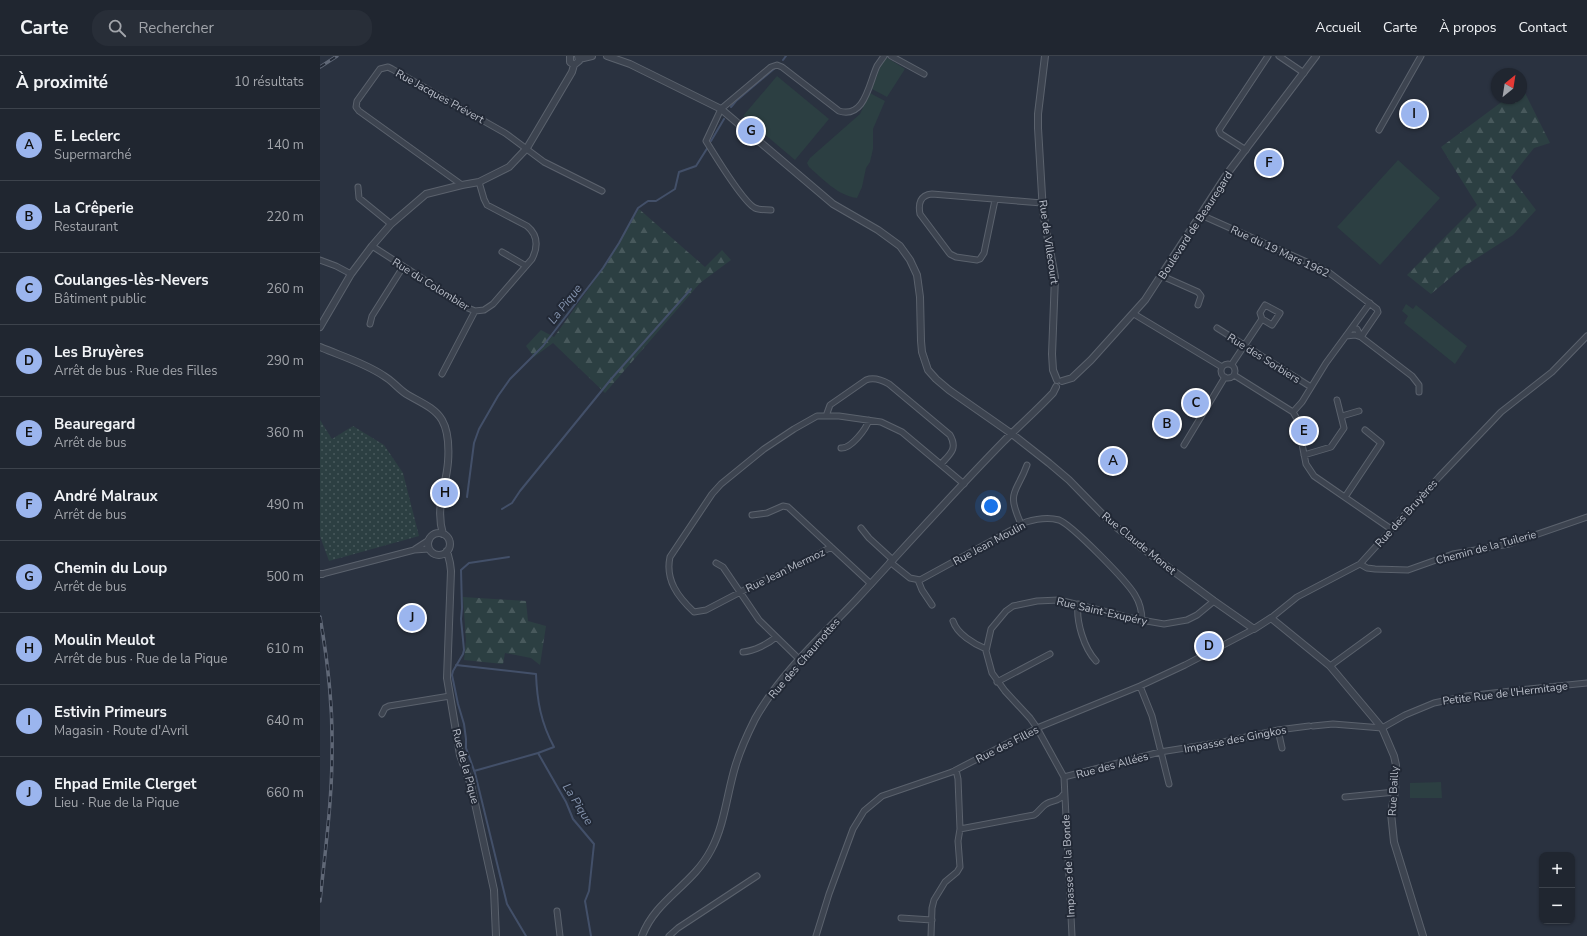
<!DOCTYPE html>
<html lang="fr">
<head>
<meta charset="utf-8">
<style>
  :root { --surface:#202630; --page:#282e38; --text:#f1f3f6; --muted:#a2a5ab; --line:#3d434c; --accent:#9bb5ee }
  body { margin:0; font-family:"Nunito Sans",sans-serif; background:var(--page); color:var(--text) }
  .controls { position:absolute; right:12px; bottom:12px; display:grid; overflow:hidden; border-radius:8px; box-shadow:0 1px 3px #0004 }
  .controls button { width:36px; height:36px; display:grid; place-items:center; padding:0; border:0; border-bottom:1px solid var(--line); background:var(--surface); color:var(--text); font:20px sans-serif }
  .compass { position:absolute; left:1171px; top:12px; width:36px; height:36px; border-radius:50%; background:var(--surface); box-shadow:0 1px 3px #0004; rotate:30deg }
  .you { position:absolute; left:671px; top:450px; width:14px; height:14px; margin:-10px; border:3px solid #fff; border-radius:50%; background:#1a73e8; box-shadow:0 0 0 6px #1a73e833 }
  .badge { display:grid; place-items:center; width:26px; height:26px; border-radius:50%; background:var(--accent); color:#111; font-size:13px; font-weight:700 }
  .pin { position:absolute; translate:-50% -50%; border:2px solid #fff; box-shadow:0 1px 4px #0006 }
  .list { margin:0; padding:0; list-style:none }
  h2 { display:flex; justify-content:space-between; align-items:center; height:52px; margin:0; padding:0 16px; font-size:17px }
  h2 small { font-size:13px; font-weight:400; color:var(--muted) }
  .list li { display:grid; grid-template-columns:26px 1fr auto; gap:12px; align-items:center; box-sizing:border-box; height:72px; padding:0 16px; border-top:1px solid var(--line) }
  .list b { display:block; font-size:15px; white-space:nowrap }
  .list p { margin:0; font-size:13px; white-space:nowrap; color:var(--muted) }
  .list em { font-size:13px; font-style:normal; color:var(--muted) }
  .icon { flex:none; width:22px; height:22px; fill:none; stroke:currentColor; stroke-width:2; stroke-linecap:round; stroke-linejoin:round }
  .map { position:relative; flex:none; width:1267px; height:880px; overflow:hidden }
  header { display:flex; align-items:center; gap:24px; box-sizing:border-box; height:56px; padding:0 20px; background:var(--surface); border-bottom:1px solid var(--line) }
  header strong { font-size:19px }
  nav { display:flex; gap:22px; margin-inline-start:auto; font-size:14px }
  .search { width:280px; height:36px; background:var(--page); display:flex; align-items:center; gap:10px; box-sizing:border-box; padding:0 14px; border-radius:16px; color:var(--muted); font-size:15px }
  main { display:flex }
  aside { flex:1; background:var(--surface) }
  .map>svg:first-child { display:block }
  .grass { fill:url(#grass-dots) }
  .forest { fill:url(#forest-firs) }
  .garden { fill:#2c3f42 }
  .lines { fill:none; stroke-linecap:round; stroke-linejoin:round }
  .stream { stroke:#435069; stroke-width:2 }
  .minor-casing { stroke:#5b626d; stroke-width:7 }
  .tertiary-casing { stroke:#5b626d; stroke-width:8 }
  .minor { stroke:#3d4450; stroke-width:5 }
  .tertiary { stroke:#3d4450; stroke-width:6 }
  .rail-casing { stroke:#606877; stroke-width:3.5 }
  .rail { stroke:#222936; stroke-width:2; stroke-dasharray:6; stroke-linecap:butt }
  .labels { text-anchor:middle; stroke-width:4; stroke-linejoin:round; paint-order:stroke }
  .street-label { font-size:11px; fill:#babfca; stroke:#222936 }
  .water-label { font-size:12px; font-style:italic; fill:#8594ae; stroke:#222936 }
</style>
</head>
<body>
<header>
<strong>Carte</strong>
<div class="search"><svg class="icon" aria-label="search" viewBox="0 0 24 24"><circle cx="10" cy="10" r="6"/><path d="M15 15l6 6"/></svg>Rechercher</div>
<nav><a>Accueil</a><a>Carte</a><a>À propos</a><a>Contact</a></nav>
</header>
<main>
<aside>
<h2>À proximité<small>10 résultats</small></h2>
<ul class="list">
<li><span class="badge">A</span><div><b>E. Leclerc</b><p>Supermarché</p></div><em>140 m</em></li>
<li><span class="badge">B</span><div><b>La Crêperie</b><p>Restaurant</p></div><em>220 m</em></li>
<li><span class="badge">C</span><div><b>Coulanges-lès-Nevers</b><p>Bâtiment public</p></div><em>260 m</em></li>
<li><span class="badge">D</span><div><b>Les Bruyères</b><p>Arrêt de bus · Rue des Filles</p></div><em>290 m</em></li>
<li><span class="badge">E</span><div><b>Beauregard</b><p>Arrêt de bus</p></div><em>360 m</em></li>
<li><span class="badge">F</span><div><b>André Malraux</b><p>Arrêt de bus</p></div><em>490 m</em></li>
<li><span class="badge">G</span><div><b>Chemin du Loup</b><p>Arrêt de bus</p></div><em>500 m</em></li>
<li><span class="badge">H</span><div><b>Moulin Meulot</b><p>Arrêt de bus · Rue de la Pique</p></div><em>610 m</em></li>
<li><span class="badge">I</span><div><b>Estivin Primeurs</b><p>Magasin · Route d'Avril</p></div><em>640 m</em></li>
<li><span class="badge">J</span><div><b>Ehpad Emile Clerget</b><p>Lieu · Rue de la Pique</p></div><em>660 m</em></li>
</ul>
</aside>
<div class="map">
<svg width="1267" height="880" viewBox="0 0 1267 880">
  <defs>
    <pattern id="grass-dots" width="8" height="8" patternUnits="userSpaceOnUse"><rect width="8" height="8" fill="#2c3f42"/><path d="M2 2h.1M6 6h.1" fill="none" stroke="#48595c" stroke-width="1.8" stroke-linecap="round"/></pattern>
    <pattern id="forest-firs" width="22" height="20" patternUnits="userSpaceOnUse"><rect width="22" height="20" fill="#2c3f42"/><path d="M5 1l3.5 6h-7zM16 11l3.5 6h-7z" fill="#48595c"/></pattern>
  </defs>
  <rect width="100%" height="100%" fill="#2a3240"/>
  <path class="grass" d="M0 364 12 383 33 370 64 389 83 417 99 480 9 505 0 480Z"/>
  <path class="forest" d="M1202 31 1230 87 1214 92 1191 121 1216 154 1193 179 1143 211 1111 238 1087 219 1157 149 1121 91 1187 42H1201Z
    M319 153 385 211 402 194 411 204 380 227 285 337 233 287 214 301 206 290 221 274 234 281 285 210Z
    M143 541 206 545 208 565 226 570 220 609 211 602 185 597 183 608 144 604 146 585Z"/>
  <path class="garden" d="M566 1 585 13 567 41 552 33 562 6Z
    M457 20 509 63 475 104 423 60Z
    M550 37 565 45 553 73V93L550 106 546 112 542 131 537 142C518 140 502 122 489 111L487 107 490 102 540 58Z
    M1078 104 1120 142 1060 209 1017 171Z
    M1086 248 1093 253 1096 249 1147 290 1135 308 1084 267 1088 260 1082 255Z
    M1121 726 1122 742H1090V727Z"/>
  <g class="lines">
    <path class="stream" d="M463 4 466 0
      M411 51 416 45 455 12
      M391 85 404 63
      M147 441 154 387 159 373 178 340 190 323 223 290 283 212 299 187 318 152 328 145H336L355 133 359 116 376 110 388 91
      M182 453 192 447 200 435 292 322 371 233
      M189 501 149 507 141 514 142 552 141 563 144 594 143 598 133 615 132 619 138 648 144 668 146 683V692L155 717 187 848 206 880
      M136 609 216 618C217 645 221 667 234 691L218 697 246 746 253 763 274 788 269 835 265 845 271 880
      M154 715 218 697"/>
    <g class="minor-casing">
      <path id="minor" d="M571 0 604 18
        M959 0 984 17
        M1059 74 1101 0
        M926 94 901 78 899 74 948 0
        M142 129 39 55 36 51 37 45 60 13 68 11 72 13 185 77 224 106 282 135
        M38 131 39 142 71 168
        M675 144 664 197 660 203 657 204 636 201 630 198 600 158C598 148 600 139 612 138L722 147
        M451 154C447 154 439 154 435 152 423 146 394 98 386 85L401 53 451 11 457 9 462 11 519 55C545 63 549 27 557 10 559 7 562 3 564 0
        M881 159 1007 215 1057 253 1058 256 1041 281 1035 279 1026 280
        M52 190 148 252 155 255 164 254 173 248 212 203C218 191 218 179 207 170L167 149 164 143 159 126
        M182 196 206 210
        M0 204 16 210 31 218
        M842 220 878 236 881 240 878 249
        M814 258 902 311
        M50 268 52 260 83 211
        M897 272 991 331
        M1031 273 1050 247
        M912 308 942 263 952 269 960 257 945 249 940 257 942 263
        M901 315a7 7 0 1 1 14 0a7 7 0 1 1-14 0Z
        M122 318 155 255
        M914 319 973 356 977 363 986 408 994 420 1071 473
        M973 356 982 346 1006 307 1031 273H1037L1041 281 1092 320 1099 329V336
        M506 360 510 349 546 324C554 321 562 324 569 328L630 379C638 393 630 398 621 408
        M1022 360 1039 355
        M864 389 905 321
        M521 392C531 393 546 373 549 364
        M984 399 1011 391 1024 372 1017 344
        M1025 441 1061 387 1045 374
        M432 459 447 457 463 450 468 451 551 528
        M701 468C686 434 696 439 707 409
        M541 472 549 482 573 504
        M511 491 484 506 432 530 386 554 374 556C358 541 345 524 350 501L392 438 401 428 444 393 474 373 497 360H519L561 366 582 376 644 428
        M95 493 109 484
        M570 506 590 522 600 524 706 466C716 463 728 461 739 464 752 469 807 525 815 539 820 547 822 555 822 565
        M396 507 403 511 439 564 480 604
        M1040 508 1047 512 1055 513 1088 514 1133 498 1189 488 1267 461
        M2 518 94 494 109 493
        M598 524 602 534 612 549
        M758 548C756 566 764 592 776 605
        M951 562 977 541 1040 508 1119 421 1181 356 1232 316 1267 280
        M633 565C637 578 654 588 666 593
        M423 596C434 595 448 588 456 581
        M1010 610 1058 575
        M677 626 730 598
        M820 630 832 660 849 728
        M62 658 65 652 69 650 130 640
        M993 670 1013 668 1062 672 1085 659 1114 647 1147 640 1200 634 1267 627
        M958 674 962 692
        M636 714 638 723 640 773 714 759C719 756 721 751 726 748 732 744 739 746 743 739
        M744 721 840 696 903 686 958 674 989 670
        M1025 741 1075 736
        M237 855 240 880
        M581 862 612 864
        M349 880 358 872 437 820
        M496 880 509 838 533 773 544 755 562 740 632 716 717 672 820 630 865 609 934 573
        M611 880 612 852 614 844 625 826 637 816 640 811 638 785 640 773
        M752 880 744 721 717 672 710 662 685 635 672 617 666 595 671 573 686 555 693 550 717 545 739 544 815 563 844 568 867 564 877 559 894 545"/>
    </g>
    <g class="tertiary-casing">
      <path id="tertiary" d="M250 0V6L254 9 259 5 258 0
        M287 0 310 8 401 53 513 148 558 174 580 190 590 204 597 219 600 241 601 285 602 296 608 314 616 323 629 334 692 378 729 407 749 424 789 465 818 489 894 545 934 573 951 562 1010 610 1062 672 1074 700 1076 709 1075 736 1071 757 1074 786 1103 880
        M725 0 718 58V72L723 156 735 221 732 298 733 314 737 324
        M259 3 272 0
        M0 271 31 218 52 190 71 168 106 138 142 129 159 126 189 111 207 92 252 16 254 9
        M0 291C21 300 45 307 64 320 73 325 79 334 88 339 100 346 115 352 122 364 129 376 129 392 128 406 126 432 115 451 123 478
        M742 325 752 322 771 304 825 244 907 118 996 0
        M108 488a11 11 0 1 1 22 0a11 11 0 1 1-22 0Z
        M127 495 130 507 131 515 127 622 140 699 151 729 174 834 176 880
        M0 518H2
        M322 880C336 843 372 830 391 794 405 768 407 736 416 708 421 692 428 677 435 663 460 618 501 581 536 544 585 491 633 437 683 386 700 369 717 354 733 337L736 331"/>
    </g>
    <use href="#minor" class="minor"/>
    <use href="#tertiary" class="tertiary"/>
    <g class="rail-casing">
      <path id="rail" d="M0 11 17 0
        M0 561C8 606 13 651 12 697 12 746 5 796 0 845"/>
    </g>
    <use href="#rail" class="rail"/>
  </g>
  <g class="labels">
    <g class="street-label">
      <text transform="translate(120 40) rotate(29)" y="4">Rue Jacques Prévert</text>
      <text transform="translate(875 169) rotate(-57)" y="4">Boulevard de Beauregard</text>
      <text transform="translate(729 186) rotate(82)" y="4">Rue de Villecourt</text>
      <text transform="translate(960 195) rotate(25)" y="4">Rue du 19 Mars 1962</text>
      <text transform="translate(111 228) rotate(32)" y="4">Rue du Colombier</text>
      <text transform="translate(944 302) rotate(32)" y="4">Rue des Sorbiers</text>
      <text transform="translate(1086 457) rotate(-48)" y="4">Rue des Bruyères</text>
      <text transform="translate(669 487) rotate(-28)" y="4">Rue Jean Moulin</text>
      <text transform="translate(819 487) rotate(39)" y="4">Rue Claude Monet</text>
      <text transform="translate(1166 491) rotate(-15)" y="4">Chemin de la Tuilerie</text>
      <text transform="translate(465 514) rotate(-26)" y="4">Rue Jean Mermoz</text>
      <text transform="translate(782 555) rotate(13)" y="4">Rue Saint-Exupéry</text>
      <text transform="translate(484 602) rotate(-49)" y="4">Rue des Chaumottes</text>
      <text transform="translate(1185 637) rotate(-7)" y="4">Petite Rue de l'Hermitage</text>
      <text transform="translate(915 683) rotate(-11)" y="4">Impasse des Gingkos</text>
      <text transform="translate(687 688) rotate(-27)" y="4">Rue des Filles</text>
      <text transform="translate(792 709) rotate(-15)" y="4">Rue des Allées</text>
      <text transform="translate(146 710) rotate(75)" y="4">Rue de la Pique</text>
      <text transform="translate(1073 735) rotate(-87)" y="4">Rue Bailly</text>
      <text transform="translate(748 810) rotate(-93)" y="4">Impasse de la Bonde</text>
    </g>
    <g class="water-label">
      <text transform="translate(245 248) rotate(-52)" y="4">La Pique</text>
      <text transform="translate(258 748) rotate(58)" y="4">La Pique</text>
    </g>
  </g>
</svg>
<div class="controls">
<button>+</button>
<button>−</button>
</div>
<svg class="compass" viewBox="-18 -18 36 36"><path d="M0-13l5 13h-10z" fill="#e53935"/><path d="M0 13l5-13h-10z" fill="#a2a5ab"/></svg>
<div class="you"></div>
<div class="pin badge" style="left:793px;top:405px">A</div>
<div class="pin badge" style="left:847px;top:368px">B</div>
<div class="pin badge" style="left:876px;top:347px">C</div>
<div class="pin badge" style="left:889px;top:590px">D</div>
<div class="pin badge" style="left:984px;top:375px">E</div>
<div class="pin badge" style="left:949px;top:107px">F</div>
<div class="pin badge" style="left:431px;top:75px">G</div>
<div class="pin badge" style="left:125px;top:437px">H</div>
<div class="pin badge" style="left:1094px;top:58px">I</div>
<div class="pin badge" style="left:92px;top:562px">J</div>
</div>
</main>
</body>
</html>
